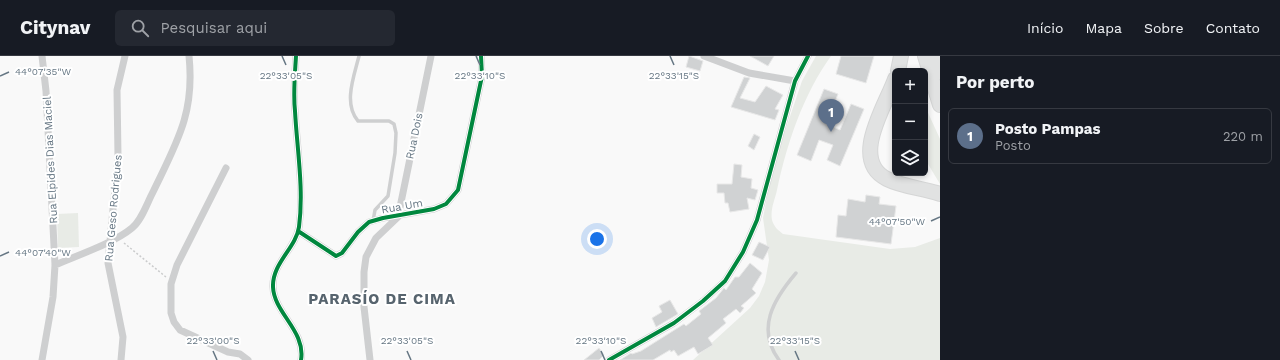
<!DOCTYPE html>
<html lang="pt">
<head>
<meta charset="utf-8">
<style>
  :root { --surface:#171b24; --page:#242831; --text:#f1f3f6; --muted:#9ea1a6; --line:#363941; --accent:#7c3aed }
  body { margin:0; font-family:"Work Sans",sans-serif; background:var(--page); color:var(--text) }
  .controls { position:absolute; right:12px; top:12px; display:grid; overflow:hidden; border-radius:6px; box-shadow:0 2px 6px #0003 }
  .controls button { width:36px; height:36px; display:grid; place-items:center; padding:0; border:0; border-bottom:1px solid var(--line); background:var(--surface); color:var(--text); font:20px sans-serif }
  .you { position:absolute; left:597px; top:183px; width:14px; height:14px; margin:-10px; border:3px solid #fff; border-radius:50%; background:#1a73e8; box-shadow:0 0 0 6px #1a73e833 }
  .badge { display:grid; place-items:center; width:26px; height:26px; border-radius:50%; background:var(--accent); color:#fff; font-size:13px; font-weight:700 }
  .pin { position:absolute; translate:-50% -33px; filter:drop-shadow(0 1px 2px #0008) }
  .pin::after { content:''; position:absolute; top:21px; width:14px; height:12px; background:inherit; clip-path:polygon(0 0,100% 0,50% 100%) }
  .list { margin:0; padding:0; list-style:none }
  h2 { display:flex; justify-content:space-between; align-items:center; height:52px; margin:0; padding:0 16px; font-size:17px }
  h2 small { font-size:13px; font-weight:400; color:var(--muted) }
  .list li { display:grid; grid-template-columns:26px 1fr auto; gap:12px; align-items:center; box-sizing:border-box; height:56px; margin:0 8px 8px; padding:0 8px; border:1px solid var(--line); border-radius:6px }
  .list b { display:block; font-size:15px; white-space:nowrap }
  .list p { margin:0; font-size:13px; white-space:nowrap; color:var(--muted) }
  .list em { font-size:13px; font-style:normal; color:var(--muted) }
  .icon { flex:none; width:22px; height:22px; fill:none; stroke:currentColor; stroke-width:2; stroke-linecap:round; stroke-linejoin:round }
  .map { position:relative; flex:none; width:940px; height:304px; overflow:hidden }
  header { display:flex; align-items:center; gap:24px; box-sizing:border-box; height:56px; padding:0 20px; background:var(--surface); border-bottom:1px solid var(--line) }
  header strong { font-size:19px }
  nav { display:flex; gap:22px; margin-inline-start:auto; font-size:14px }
  .search { width:280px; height:36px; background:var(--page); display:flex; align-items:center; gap:10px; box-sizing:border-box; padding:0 14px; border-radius:6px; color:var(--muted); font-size:15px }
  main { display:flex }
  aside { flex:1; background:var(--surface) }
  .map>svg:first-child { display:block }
  .green { fill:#e8ebe6 }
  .building { fill:#d0d2d3; stroke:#e8e8e8 }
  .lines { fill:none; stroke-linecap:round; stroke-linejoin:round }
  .motorway-casing { stroke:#d5d6d6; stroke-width:16 }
  .path { stroke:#cbcccd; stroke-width:1.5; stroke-dasharray:2 2; stroke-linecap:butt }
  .service { stroke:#cecfd0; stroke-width:3.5 }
  .minor { stroke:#cecfd0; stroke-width:7 }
  .motorway { stroke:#e1e2e2; stroke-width:14 }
  .cycleway-casing { stroke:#fff; stroke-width:6 }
  .cycleway { stroke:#00873e; stroke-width:4 }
  .ticks { fill:none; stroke:#657683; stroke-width:1.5 }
  .labels { text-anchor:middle; stroke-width:4; stroke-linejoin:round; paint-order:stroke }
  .street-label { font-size:11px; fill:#657683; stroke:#fff }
  .district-label { font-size:15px; font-weight:bold; letter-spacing:1px; fill:#57646e; stroke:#fff }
  .ticks-label { font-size:10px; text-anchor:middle; fill:#657683; stroke:#fff; stroke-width:4; stroke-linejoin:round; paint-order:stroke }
</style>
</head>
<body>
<header>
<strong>Citynav</strong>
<div class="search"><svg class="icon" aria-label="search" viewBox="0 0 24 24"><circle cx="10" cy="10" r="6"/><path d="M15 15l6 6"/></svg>Pesquisar aqui</div>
<nav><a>Início</a><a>Mapa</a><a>Sobre</a><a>Contato</a></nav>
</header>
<main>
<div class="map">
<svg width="940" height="304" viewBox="0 0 940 304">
  <rect width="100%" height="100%" fill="#f9f9f9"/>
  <path class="green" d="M816 0H831C803 39 787 87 777 134 775 143 770 154 772 164 774 171 778 174 783 178L890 193 915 191 940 182V304H693L750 252 759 240 765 226 769 204 763 162 767 141 780 90 802 25Z
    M925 50 940 83V128L925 103Z
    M78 157 79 191 58 192 57 158Z"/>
  <path class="building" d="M689 0 703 5 700 15 686 11Z
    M750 0H774L768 10Z
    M841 0H874L866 27 836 18Z
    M744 21 750 22 740 42 755 46 766 30 783 39 775 53 779 54 775 64 731 51Z
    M824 33 838 38 826 68 840 74 851 48 864 53 840 110 827 104 833 89 819 84 811 105 797 99Z
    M754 78 760 81 754 94 748 90Z
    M734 108 742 109 741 121 752 123 751 132 758 134 755 144 747 142 749 153 730 156 728 147H725L724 137H717V128H732Z
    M866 139 880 141 879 148 896 150 891 188 836 181 838 159 846 160 848 143 865 146Z
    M759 186 770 191 763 204 752 199Z
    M750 207 762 217 752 233 756 237 741 250 744 252 740 257 736 253 723 263 726 267 708 282 713 289 698 298 694 291 678 300 674 294 671 296 670 294 653 304H620L631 297 632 298 641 295 684 268 686 270 701 258 699 255 716 242 724 232 726 234 735 221H739Z
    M670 244 678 258 656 271 652 262 662 256 659 250Z
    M599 292 604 299 599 304H584Z"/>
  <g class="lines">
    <g class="motorway-casing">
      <path id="motorway" d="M925 0 940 49
        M935 0 940 16
        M898 15 901 0
        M895 23C886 49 849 104 887 123 903 131 923 132 940 138"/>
    </g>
    <path class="path" d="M124 187 166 221"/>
    <path class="service" d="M359 0C354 20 343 48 358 65H389L394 68 396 77 395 97 388 140 375 154 373 165
      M779 304C756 273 773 244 796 217"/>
    <path class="minor" d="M296 0C295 18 293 37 295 55 297 93 304 133 299 171 296 192 272 207 273 231 274 257 306 275 301 304
      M704 0 749 17 795 25
      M226 112 177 209 171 228V257L174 266 180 274 228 296 240 298 248 304
      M298 175 336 200 342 197 358 176 369 166 383 162 434 153 446 148 458 134 482 20 481 0
      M55 209C78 199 114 187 132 172 142 164 147 147 153 136 177 86 195 57 189 0
      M42 304 53 241 55 209 46 35 42 0
      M121 304 123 281 108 207 118 100 117 34 125 0
      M370 304 364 251V216L366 201 376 182 398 161 431 0
      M609 304 674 267 703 245 725 225 743 196 757 164 795 25 808 0"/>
    <use href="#motorway" class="motorway"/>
    <g class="cycleway-casing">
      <path id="cycleway" d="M296 0C295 18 293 37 295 55 297 93 304 133 299 171 296 192 272 207 273 231 274 257 306 275 301 304
        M298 175 336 200 342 197 358 176 369 166 383 162 434 153 446 148 458 134 482 20 481 0
        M609 304 674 267 703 245 725 225 743 196 757 164 795 25 808 0"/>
    </g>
    <use href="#cycleway" class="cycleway"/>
  </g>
  <path class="ticks" d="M282 0 286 9M476 0 480 9M670 0 674 9M0 20 9 16M931 165 940 161M0 200 9 196M213 295 217 304M407 295 411 304M601 295 605 304M795 295 799 304"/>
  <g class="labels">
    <g class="street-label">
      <text transform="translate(414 80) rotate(-78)" y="4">Rua Dois</text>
      <text transform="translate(50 104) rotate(-93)" y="4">Rua Elpides Dias Maciel</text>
      <text transform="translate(402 150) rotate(-10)" y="4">Rua Um</text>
      <text transform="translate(113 152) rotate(-85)" y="4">Rua Geso Rodrigues</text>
    </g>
    <g class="district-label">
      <text x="382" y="248">PARASÍO DE CIMA</text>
    </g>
  </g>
  <g class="ticks-label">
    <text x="43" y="19">44°07'35"W</text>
    <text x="286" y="23">22°33'05"S</text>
    <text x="480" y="23">22°33'10"S</text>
    <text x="674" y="23">22°33'15"S</text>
    <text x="897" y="169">44°07'50"W</text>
    <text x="43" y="200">44°07'40"W</text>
    <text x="213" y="288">22°33'00"S</text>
    <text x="407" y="288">22°33'05"S</text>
    <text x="601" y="288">22°33'10"S</text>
    <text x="795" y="288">22°33'15"S</text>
  </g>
</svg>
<div class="controls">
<button>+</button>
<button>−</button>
<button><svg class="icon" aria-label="layers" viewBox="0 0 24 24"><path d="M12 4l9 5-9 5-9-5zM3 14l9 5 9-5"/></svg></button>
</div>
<div class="you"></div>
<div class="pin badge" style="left:831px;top:76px;background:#5c6f8a">1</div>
</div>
<aside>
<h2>Por perto<small></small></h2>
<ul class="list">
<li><span class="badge" style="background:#5c6f8a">1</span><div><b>Posto Pampas</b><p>Posto</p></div><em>220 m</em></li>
</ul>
</aside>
</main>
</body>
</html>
